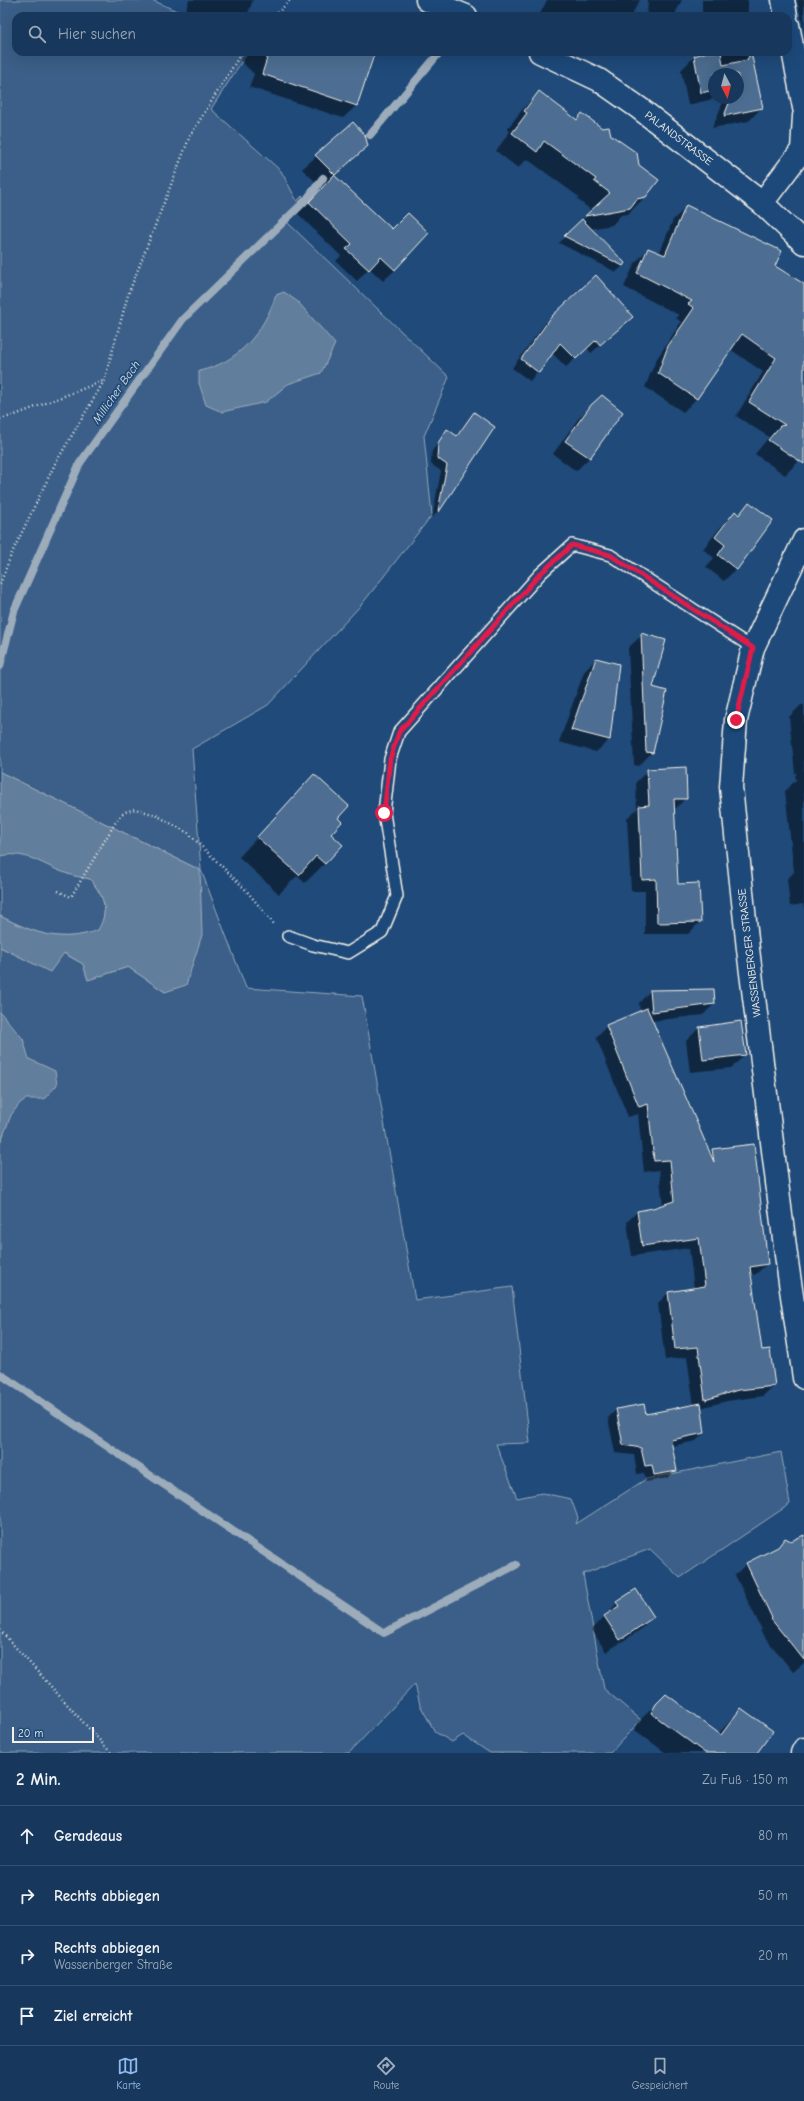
<!DOCTYPE html>
<html lang="de">
<head>
<meta charset="utf-8">
<style>
  :root { --surface:#17385c; --page:#244365; --text:#f1f3f6; --muted:#9eacbb; --line:#365272; --accent:#90b9f0 }
  body { margin:0; font-family:"Comic Neue",sans-serif; background:var(--page); color:var(--text) }
  .compass { position:absolute; left:708px; top:68px; width:36px; height:36px; border-radius:50%; background:var(--surface); box-shadow:0 4px 16px #0002; rotate:173deg }
  .scale { position:absolute; left:12px; bottom:10px; width:82px; box-sizing:border-box; padding-left:4px; border:2px solid #f4f1e8; border-top:0; font-size:11px; line-height:14px; white-space:nowrap; color:#f4f1e8; -webkit-text-stroke:3px #1f4a7a; paint-order:stroke }
  .stop { position:absolute; width:12px; height:12px; margin:-9px; border:3px solid #e11d48; border-radius:50%; background:#fff }
  .stop.end { background:#e11d48; border-color:#fff; box-shadow:0 1px 4px #0008 }
  .list { margin:0; padding:0; list-style:none }
  h2 { display:flex; justify-content:space-between; align-items:center; height:52px; margin:0; padding:0 16px; font-size:17px }
  h2 small { font-size:13px; font-weight:400; color:var(--muted) }
  .list li { display:grid; grid-template-columns:26px 1fr auto; gap:12px; align-items:center; box-sizing:border-box; height:60px; padding:0 16px; border-top:1px solid var(--line) }
  .list b { display:block; font-size:15px; white-space:nowrap }
  .list p { margin:0; font-size:13px; white-space:nowrap; color:var(--muted) }
  .list em { font-size:13px; font-style:normal; color:var(--muted) }
  .icon { flex:none; width:22px; height:22px; fill:none; stroke:currentColor; stroke-width:2; stroke-linecap:round; stroke-linejoin:round }
  .map { position:relative; flex:none; width:804px; height:1753px; overflow:hidden }
  .search { position:absolute; background:var(--surface); box-shadow:0 4px 16px #0002; left:12px; right:12px; top:12px; height:44px; display:flex; align-items:center; gap:10px; box-sizing:border-box; padding:0 14px; border-radius:12px; color:var(--muted); font-size:15px }
  .sheet { height:292px; background:var(--surface) }
  nav { display:flex; justify-content:space-around; align-items:center; box-sizing:border-box; height:56px; border-top:1px solid var(--line); background:var(--surface); font-size:11px; color:var(--muted) }
  nav a { display:grid; justify-items:center; gap:2px }
  nav .on { color:var(--accent) }
  .map>svg:first-child { display:block }
  .green { fill:#3a5f88; stroke:#97a8b8 }
  .water { fill:#627e9d; stroke:#9cacbb }
  .shadow { fill:#0007 }
  .lines { fill:none; stroke-linecap:round; stroke-linejoin:round }
  .stream { stroke:#9cacbb; stroke-width:8 }
  .building { fill:#4d6e92; stroke:#f4f1e8 }
  .lane-casing { stroke:#f4f1e8; stroke-width:14 }
  .street-casing { stroke:#f4f1e8; stroke-width:25 }
  .secondary-casing { stroke:#f4f1e8; stroke-width:25 }
  .path { stroke:#f4f1e8; stroke-width:2.5; stroke-dasharray:1 3; stroke-linecap:butt }
  .lane { stroke:#1f4a7a; stroke-width:11 }
  .street { stroke:#1f4a7a; stroke-width:22 }
  .secondary { stroke:#1f4a7a; stroke-width:22 }
  .route { stroke:#e11d48; stroke-width:5 }
  .labels { text-anchor:middle; stroke-width:3.5; stroke-linejoin:round; paint-order:stroke }
  .street-label { font-size:11px; fill:#f4f1e8; stroke:#1f4a7a }
  .water-label { font-size:12px; font-style:italic; fill:#dee0dd; stroke:#1f4a7a }
</style>
</head>
<body>
<div class="map">
<svg width="804" height="1753" viewBox="0 0 804 1753">
  <rect width="100%" height="100%" fill="#1f4a7a"/>
  <filter id="ink" filterUnits="userSpaceOnUse"><feTurbulence type="fractalNoise" baseFrequency=".025" numOctaves="2"/><feDisplacementMap in="SourceGraphic" scale="8" xChannelSelector="R" yChannelSelector="G"/><feConvolveMatrix kernelMatrix="1 2 1 2 8 2 1 2 1" color-interpolation-filters="sRGB"/></filter>
  <g filter="url(#ink)">
    <path class="green" d="M0 0H152L188 16H16V52H248L211 109 281 171 297 201 302 196 308 202 287 222 449 377 424 436 432 515 362 604 268 705 192 749 201 870 246 988 362 996 415 1300 512 1287 530 1443 496 1444 517 1498 542 1493 571 1499 578 1518 576 1524 646 1479 781 1452 790 1504 680 1578 650 1549 583 1574 604 1689 641 1720 610 1753H490L463 1735 452 1742 435 1732 420 1705 415 1684 349 1753H0V947L50 971 63 953 83 964 88 980 128 967 165 992 200 870 0 772Z
      M13 853 32 858 68 874 90 879C104 897 109 908 99 930 61 944 34 933 0 916V856Z"/>
    <path class="water" d="M284 292 298 302 335 344 321 373 288 384 266 402 222 412 206 405 199 383V371C238 363 263 333 276 295Z
      M0 772 200 870 202 935 186 985 165 992 128 967 88 980 83 964 64 953 50 972 0 947V916C34 933 61 944 98 930 110 909 104 897 90 879 83 877 75 877 68 874 43 866 28 850 0 856Z
      M0 1012 23 1039 29 1059 55 1071 57 1085 44 1099H26L20 1103 11 1115 0 1144Z"/>
    <path class="shadow" d="M189 0H253L247 16H186L184 15Z
      M547 0H640L631 16H539Z
      M648 0H682L674 16H647Z
      M702 0H748V16H702Z
      M797 0H804V31Z
      M247 52H366L357 105 343 118 249 87 254 74 240 60Z
      M709 52H750L761 108 749 121 712 128 724 100 720 98H738V74H714V98H717L688 105 681 70 694 57Z
      M539 92 576 120 582 114 610 135 646 196 628 214 621 215 612 225 590 229 623 266 616 272 559 243 592 211 577 199 579 197 527 159 518 168 496 151 510 131 507 129 522 110Z
      M353 124 367 146 334 177 392 230 395 270 383 281 369 268 357 281 336 261 341 256 298 214 322 188 302 169Z
      M687 206 804 286V456L785 475 755 454 769 437 736 416 763 372 730 349 696 399 683 412 645 387 656 360 681 322 676 318 679 315 624 287 635 263 648 249 659 254 673 220Z
      M552 316 623 326 591 353 587 348 566 367 552 353 530 381 512 368 543 326Z
      M592 405 621 412 589 458 576 471 553 454 578 419Z
      M474 413 494 427 438 511 432 518 441 471 431 464 432 451 448 431 456 436Z
      M749 504 736 569 724 581 706 567 714 558 703 549 723 524 735 512 738 515Z
      M642 635 652 688V752L639 766 634 765 628 648Z
      M596 659 618 665 609 740 596 752 559 742 584 672Z
      M801 705H804V909L803 904 790 906 787 879 794 872 785 791 796 780 795 776 797 773H795L789 717Z
      M648 770 686 798 674 810 677 885 700 922 688 934H645V891H631L627 818 637 809 636 782Z
      M314 776 336 818 330 834 325 863 305 883 297 876 279 894 239 857Z
      M713 990 714 1004 703 1015 651 1021 709 1154 713 1150 767 1264 756 1274 751 1275 761 1351 774 1385 763 1396 727 1401 700 1408 704 1433 696 1441 672 1446 676 1470 668 1478 646 1482 644 1473 637 1474 634 1455 615 1453 608 1418 616 1410 645 1415 694 1406 687 1357 665 1360 658 1303 668 1293 694 1289 689 1248 632 1256 627 1222 638 1211 663 1206 659 1170 644 1172 638 1114 628 1117 596 1037 607 1026 640 1012 639 1003 650 991Z
      M699 1028 745 1055 731 1068 690 1072 686 1041Z
      M804 1536V1663L793 1672 760 1631 762 1630 735 1575 747 1563 776 1549 785 1541 796 1539Z
      M635 1590 653 1617 640 1630 606 1652 592 1630 617 1603Z
      M666 1695 718 1734 741 1709 755 1753H666L635 1730 639 1721Z"/>
    <g class="lines">
      <path class="stream" d="M370 135 440 52
        M0 666 14 611 80 463 183 319 307 199 323 178
        M0 1374 384 1633 516 1565"/>
    </g>
    <path class="building" d="M269 52H375L357 106 262 74Z
      M707 52H721L723 65 747 60 751 52 763 108 724 116 731 98H738V74H714V90L701 93 694 56Z
      M539 91 577 120 582 113 602 128 609 127 611 135 637 153 639 165 659 180 646 197 637 199 630 208 585 216 610 193 594 181 596 179 544 141 537 152 512 133 527 113 524 111Z
      M353 122 365 135 368 146 335 175 315 155Z
      M334 175 392 229 408 213 429 233 395 270 381 257 369 270 346 249 352 244 309 202Z
      M686 205 782 251 775 266 804 284V464L768 440 780 426 785 425 749 402 776 358 742 334 697 399 658 373 668 346 694 308 688 304 692 301 637 273 648 248 665 255Z
      M582 219 625 263 623 266 564 236Z
      M596 275 633 317 600 345 596 340 576 359 560 343 539 373 521 359 552 316Z
      M602 395 623 412 590 458 565 441 591 405Z
      M474 412 495 427 439 512 438 511 447 465 437 458 438 443 447 429 457 436Z
      M749 502 773 520 737 570 718 555 725 545 715 537 735 511 739 515Z
      M641 633 666 640 653 687 667 691 653 753 646 752Z
      M596 658 619 664 610 740 571 730Z
      M686 767 687 799H674L678 884 699 883 701 922 657 923 656 879 642 880 639 806 649 805 647 769Z
      M314 774 349 806 338 818 342 822 331 834 343 845 325 864 316 856 299 875 257 837Z
      M714 989 715 1004 652 1012 650 990Z
      M647 1008 714 1162 712 1149 754 1144 768 1264 750 1267 762 1350 770 1349 775 1386 738 1390 705 1400 698 1347 675 1349 668 1292 705 1286 699 1238 642 1246 637 1211 653 1208 674 1201 670 1160 654 1161 648 1104 639 1107 606 1025Z
      M741 1021 746 1055 703 1060 699 1027Z
      M701 1403 705 1433 671 1440 677 1471 654 1475 652 1465 645 1466 641 1448 623 1445 616 1409 644 1404 646 1414Z
      M804 1535V1660L771 1619 772 1618 746 1563 778 1547 785 1538 791 1541Z
      M636 1589 654 1617 620 1640 604 1616 619 1606 616 1602Z
      M666 1694 721 1735 741 1708 773 1731 757 1753H705L651 1713 656 1704Z"/>
    <g class="lines">
      <g class="lane-casing">
        <path id="lane" d="M288 936 313 945 348 953 382 932 397 896 384 813 390 759 399 732 540 574 572 545 610 555 753 648"/>
      </g>
      <g class="street-casing">
        <path id="street" d="M802 1753 804 1749"/>
      </g>
      <g class="secondary-casing">
        <path id="secondary" d="M427 0 466 16
          M783 0 786 16
          M788 25 804 108
          M540 52 599 80 639 108 762 203 804 243
          M762 203 802 150 804 116
          M804 540 753 648 736 720 731 787 748 949 786 1255 804 1378"/>
      </g>
      <path class="path" d="M275 16 290 0
        M0 419 15 415 103 381
        M0 584 11 555 55 464 104 381 128 295 190 136 242 52
        M58 891 71 897 117 820 125 812 135 809 156 815 188 833 245 889 274 924
        M0 1630 111 1753"/>
      <use href="#lane" class="lane"/>
      <use href="#street" class="street"/>
      <use href="#secondary" class="secondary"/>
    </g>
  </g>
  <g class="lines" filter="url(#ink)">
    <path class="route" d="M384 813 390 759 399 732 540 574 572 545 610 555 753 648 736 720"/>
  </g>
  <g class="labels">
    <g class="street-label">
      <text transform="translate(679 138) rotate(37)" y="4">PALANDSTRASSE</text>
      <text transform="translate(749 953) rotate(-97)" y="4">WASSENBERGER STRASSE</text>
    </g>
    <g class="water-label">
      <text transform="translate(116 392) rotate(-55)" y="4">Millicher Bach</text>
    </g>
  </g>
</svg>
<svg class="compass" viewBox="-18 -18 36 36"><path d="M0-13l5 13h-10z" fill="#e53935"/><path d="M0 13l5-13h-10z" fill="#9eacbb"/></svg>
<div class="scale">20 m</div>
<div class="stop" style="left:384px;top:813px"></div>
<div class="stop end" style="left:736px;top:720px"></div>
<div class="search"><svg class="icon" aria-label="search" viewBox="0 0 24 24"><circle cx="10" cy="10" r="6"/><path d="M15 15l6 6"/></svg>Hier suchen</div>
</div>
<section class="sheet">
<h2>2 Min.<small>Zu Fuß · 150 m</small></h2>
<ul class="list">
<li><svg class="icon" aria-label="ahead" viewBox="0 0 24 24"><path d="M12 20V5M6 11l6-6 6 6"/></svg><div><b>Geradeaus</b></div><em>80 m</em></li>
<li><svg class="icon" aria-label="right" viewBox="0 0 24 24"><path d="M7 20v-9h11M14 6l5 5-5 5"/></svg><div><b>Rechts abbiegen</b></div><em>50 m</em></li>
<li><svg class="icon" aria-label="right" viewBox="0 0 24 24"><path d="M7 20v-9h11M14 6l5 5-5 5"/></svg><div><b>Rechts abbiegen</b><p>Wassenberger Straße</p></div><em>20 m</em></li>
<li><svg class="icon" aria-label="arrive" viewBox="0 0 24 24"><path d="M6 21V4h12l-3 4 3 4H6"/></svg><div><b>Ziel erreicht</b></div></li>
</ul>
</section>
<nav>
<a class="on"><svg class="icon" aria-label="map" viewBox="0 0 24 24"><path d="M3 6l6-2 6 2 6-2v14l-6 2-6-2-6 2zM9 4v14M15 6v14"/></svg>Karte</a>
<a><svg class="icon" aria-label="directions" viewBox="0 0 24 24"><path d="M12 3l9 9-9 9-9-9zM9 14v-3h6M13 9l2 2-2 2"/></svg>Route</a>
<a><svg class="icon" aria-label="saved" viewBox="0 0 24 24"><path d="M7 4h10v16l-5-4-5 4z"/></svg>Gespeichert</a>
</nav>
</body>
</html>
